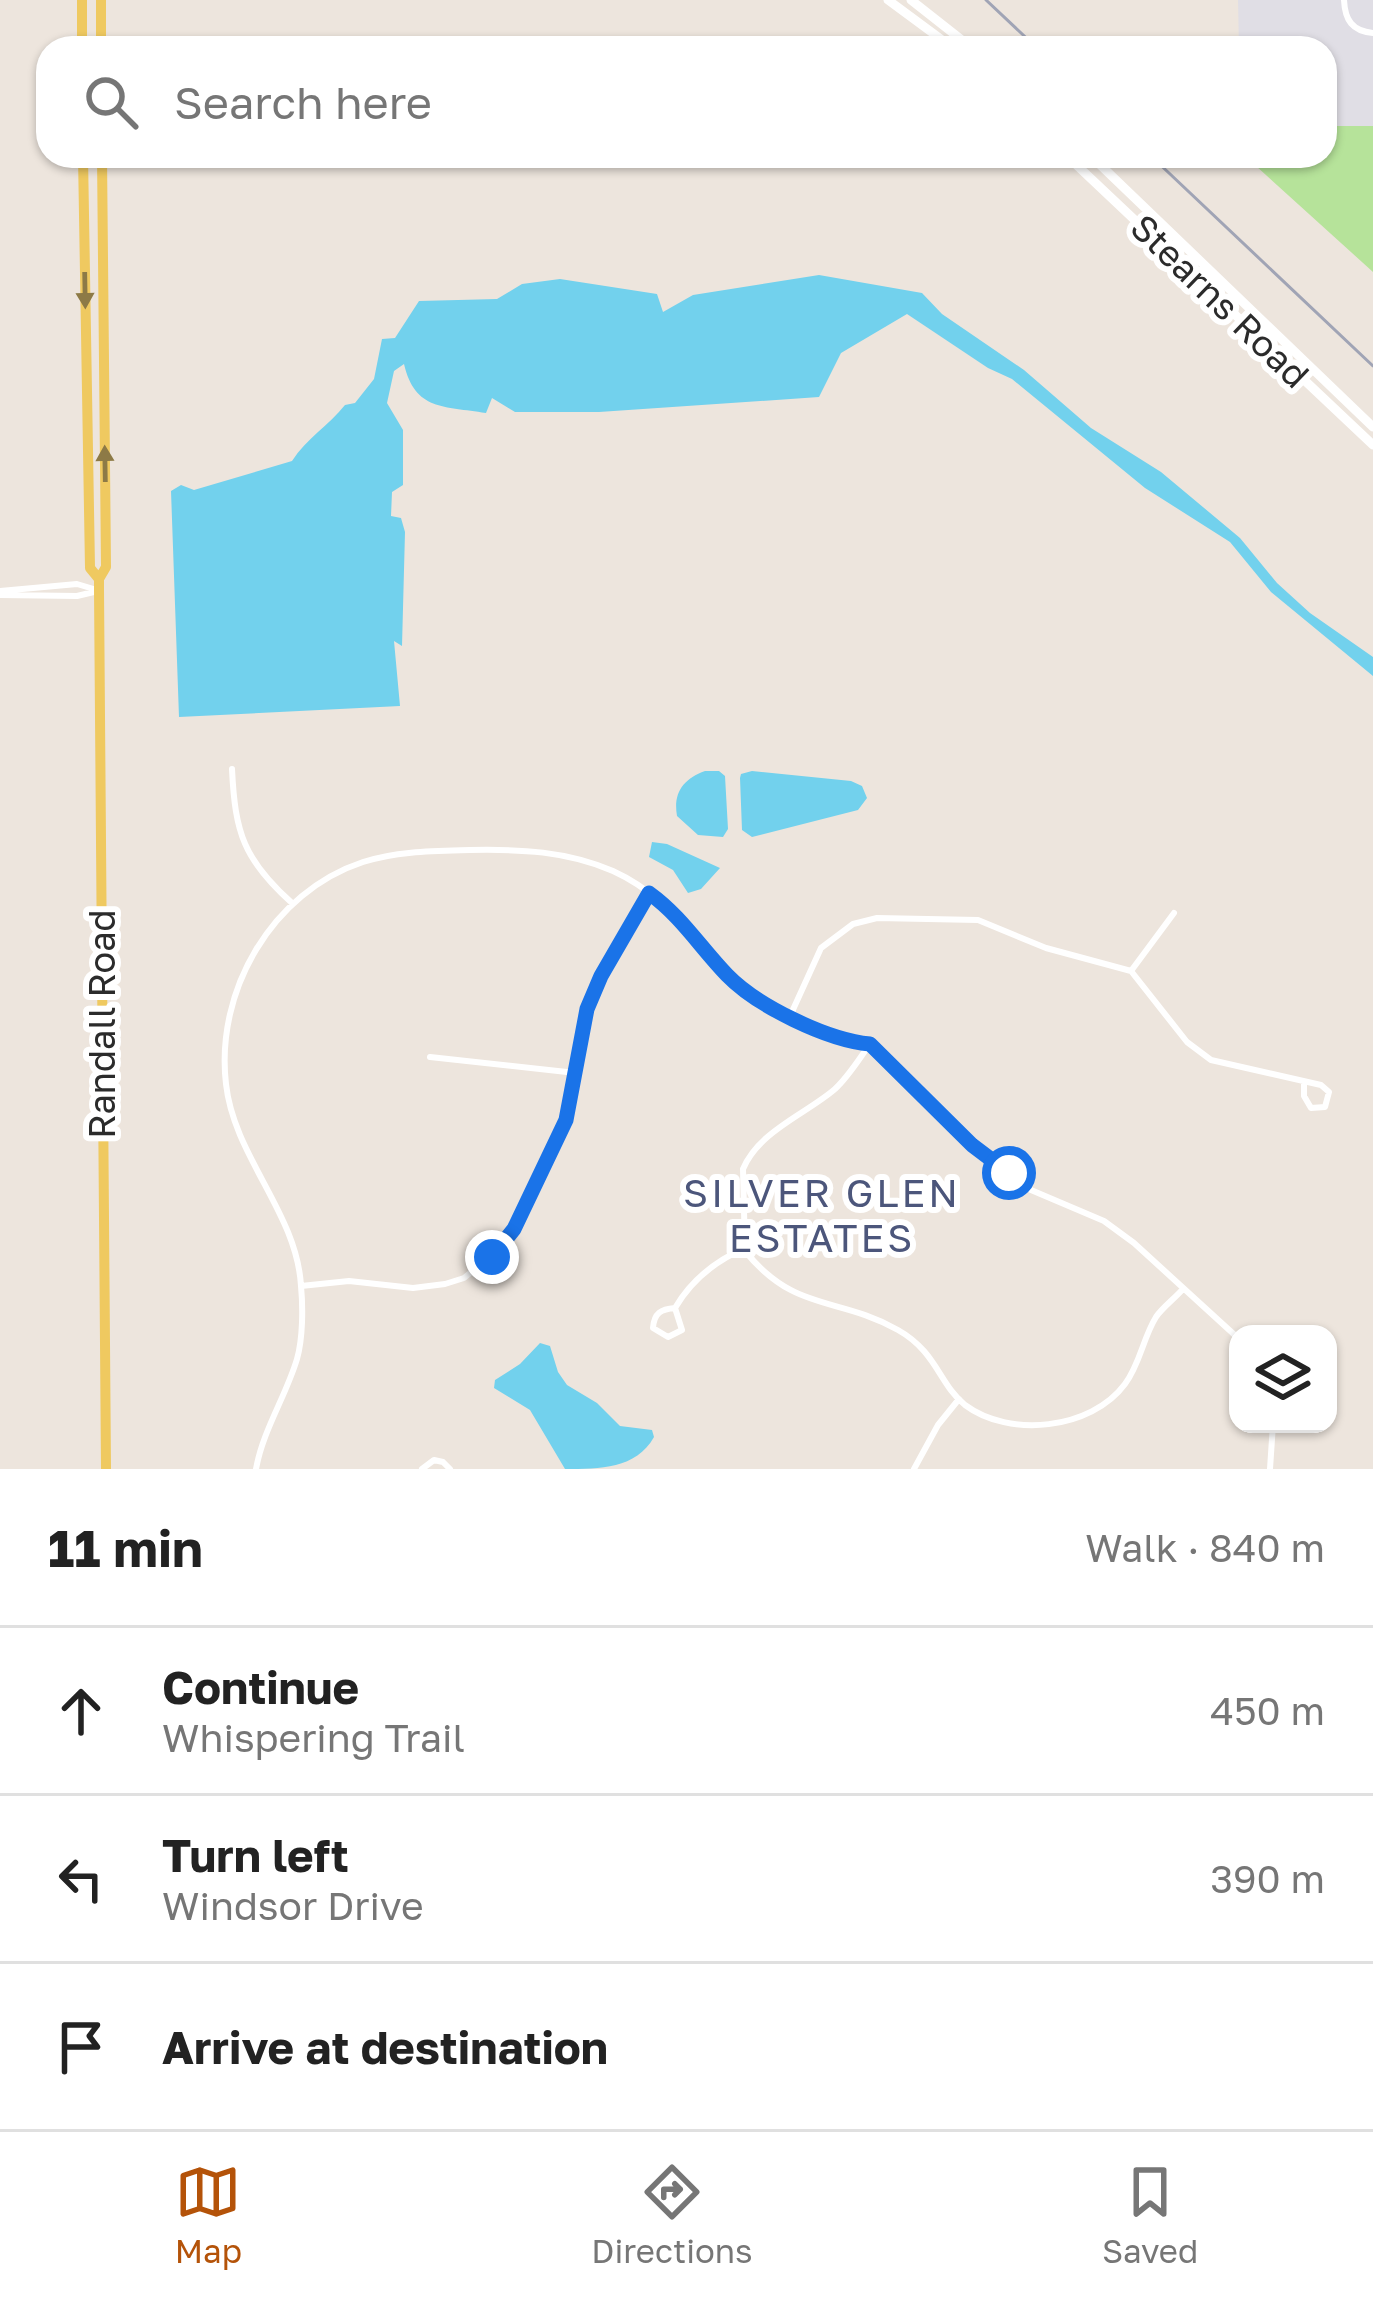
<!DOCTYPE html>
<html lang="en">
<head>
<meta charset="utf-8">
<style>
  :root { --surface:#fff; --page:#f6f6f6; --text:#222; --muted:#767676; --line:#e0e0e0; --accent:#b45309 }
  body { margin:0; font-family:"Golos Text",sans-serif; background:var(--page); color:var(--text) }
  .controls { position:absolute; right:36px; bottom:36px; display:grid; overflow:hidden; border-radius:24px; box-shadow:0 3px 9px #0004 }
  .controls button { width:108px; height:108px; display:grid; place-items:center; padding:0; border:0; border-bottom:3px solid var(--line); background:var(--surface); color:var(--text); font:60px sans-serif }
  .stop { position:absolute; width:36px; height:36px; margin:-27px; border:9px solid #1a73e8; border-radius:50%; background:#fff }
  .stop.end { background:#1a73e8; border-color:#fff; box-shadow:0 3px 12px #0008 }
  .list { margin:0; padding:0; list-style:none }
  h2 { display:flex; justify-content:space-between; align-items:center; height:156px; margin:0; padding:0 48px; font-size:51px }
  h2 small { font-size:39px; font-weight:400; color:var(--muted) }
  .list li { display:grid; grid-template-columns:78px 1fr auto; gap:36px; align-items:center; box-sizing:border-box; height:168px; padding:0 48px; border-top:3px solid var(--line) }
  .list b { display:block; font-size:45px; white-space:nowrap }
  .list p { margin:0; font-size:39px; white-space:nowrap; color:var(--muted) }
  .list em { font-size:39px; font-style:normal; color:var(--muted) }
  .icon { flex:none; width:66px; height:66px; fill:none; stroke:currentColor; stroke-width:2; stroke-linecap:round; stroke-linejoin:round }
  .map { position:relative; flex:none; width:1373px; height:1469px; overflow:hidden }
  .search { position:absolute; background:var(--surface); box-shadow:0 3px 9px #0004; left:36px; right:36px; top:36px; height:132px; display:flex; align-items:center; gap:30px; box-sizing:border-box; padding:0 42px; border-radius:36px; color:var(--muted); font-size:45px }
  .sheet { height:660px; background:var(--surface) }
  nav { display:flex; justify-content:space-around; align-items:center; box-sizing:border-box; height:168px; border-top:3px solid var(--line); background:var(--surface); font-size:33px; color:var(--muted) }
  nav a { display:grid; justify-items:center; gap:6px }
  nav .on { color:var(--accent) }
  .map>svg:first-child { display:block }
  .industrial { fill:#e0dee5 }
  .green { fill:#b6e39a }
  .water { fill:#72d1ed }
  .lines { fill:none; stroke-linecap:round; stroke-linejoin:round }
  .street { stroke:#fff; stroke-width:6 }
  .secondary { stroke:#fff; stroke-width:9 }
  .primary { stroke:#efc960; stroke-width:10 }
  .rail { stroke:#a0a4b5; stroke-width:3 }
  .oneway { fill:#8d7a46 }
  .route { stroke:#1a73e8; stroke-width:15 }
  .labels { text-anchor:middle; stroke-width:12; stroke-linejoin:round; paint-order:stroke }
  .street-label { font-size:36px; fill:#2b2b2b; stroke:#fff }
  .neighbourhood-label { font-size:39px; letter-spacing:3px; fill:#4c567b; stroke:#fff }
</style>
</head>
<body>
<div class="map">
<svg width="1373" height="1469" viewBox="0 0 1373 1469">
  <rect width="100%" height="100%" fill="#ede5dd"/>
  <path class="industrial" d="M1238 0H1373V126H1325V48H1239Z"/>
  <path class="green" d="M1325 126H1373V272L1245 156H1325Z"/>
  <path class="water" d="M819 275 922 293 942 314 1024 370 1091 428 1161 472 1240 538 1277 583 1310 613 1373 657V676L1271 592 1230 542 1145 488 1012 379 988 368 907 314 841 353 819 397 599 412H515L492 398 486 413C444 406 415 411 404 364L394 371 387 403 403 430V485L392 492 391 516 401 518 405 532 402 646 394 641 400 706 179 717 171 491 181 485 194 490 292 461C307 438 328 426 345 405L355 403 374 379 382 339 395 338 419 301 497 299 522 284 560 279 657 294 663 312 693 295Z
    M705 771H719L725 776 728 829 723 837 698 835 677 816C673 793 683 779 705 771Z
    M752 771 851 781 862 786 867 798 858 810 752 837 742 830 740 778 741 774Z
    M652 842 667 844 720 868 701 889 688 893 673 870 649 857Z
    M540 1343 550 1346 558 1372 567 1385 597 1403 620 1426 652 1430 654 1437C636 1469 600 1469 565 1469L530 1410 494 1388 495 1380 520 1364Z"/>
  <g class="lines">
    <path class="street" d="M1344 0C1345 20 1352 31 1373 33
      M0 591 77 584 97 590
      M0 595 77 596 98 591
      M232 769C235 833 244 860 292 903
      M1131 971 1174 913
      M791 1014 821 948 853 924 877 918 978 920 1046 948 1131 971 1187 1042 1211 1060 1321 1085 1329 1092 1325 1107 1311 1108 1304 1096V1083
      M870 1044C859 1059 849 1076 835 1089 806 1114 759 1131 743 1169L745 1251C795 1313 838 1296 898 1330 937 1352 939 1384 965 1405 1009 1438 1091 1430 1125 1384 1140 1364 1143 1338 1156 1317 1162 1308 1174 1299 1182 1290
      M430 1057 576 1073
      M301 1286 349 1281 413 1288 445 1284 464 1278 503 1246 566 1120 587 1009 595 990 649 893
      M675 1308C661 1309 654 1313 653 1328L668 1337 682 1330 675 1308C692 1279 715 1261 745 1248
      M256 1469C263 1430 286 1396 297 1359 303 1338 303 1307 301 1286 297 1213 234 1157 226 1084 215 991 272 892 363 862 397 851 434 851 470 850 520 849 567 851 613 871 672 898 688 939 732 980 755 1002 782 1011 810 1024 830 1034 848 1042 870 1044L972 1145 1031 1190 1104 1221 1134 1243 1238 1338
      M422 1469 434 1460 443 1462 450 1469
      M914 1469 938 1425 959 1399
      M1270 1469 1273 1424"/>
    <path class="secondary" d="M888 0 953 48
      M911 0 972 48
      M1067 156 1373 445
      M1091 156 1373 427"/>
    <path class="primary" d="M82 0V48
      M101 48V0
      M83 156 90 568 99 579V590L106 1469
      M99 579 106 567 102 156"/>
    <path class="rail" d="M986 0 1037 48
      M1151 156 1373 366"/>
  </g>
  <defs><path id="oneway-solid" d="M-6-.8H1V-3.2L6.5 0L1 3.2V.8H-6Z" transform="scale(3)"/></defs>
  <g class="oneway">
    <use href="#oneway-solid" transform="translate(85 290) rotate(89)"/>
    <use href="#oneway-solid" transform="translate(105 464) rotate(-91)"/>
  </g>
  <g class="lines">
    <path class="route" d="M492 1257 514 1229 566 1120 587 1009 601 976 649 893C681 916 700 947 727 975 757 1006 827 1040 870 1044L972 1145 1009 1173"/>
  </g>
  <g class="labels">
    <g class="street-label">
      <text transform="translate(1220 301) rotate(44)" y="13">Stearns Road</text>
      <text transform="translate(102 1024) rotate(-90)" y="13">Randall Road</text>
    </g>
    <g class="neighbourhood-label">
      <text x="822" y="1207">SILVER GLEN<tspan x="822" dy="45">ESTATES</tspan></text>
    </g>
  </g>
</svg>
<div class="controls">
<button><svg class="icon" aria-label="layers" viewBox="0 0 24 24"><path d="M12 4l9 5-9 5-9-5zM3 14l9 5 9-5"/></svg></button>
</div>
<div class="stop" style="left:1009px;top:1173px"></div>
<div class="stop end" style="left:492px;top:1257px"></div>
<div class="search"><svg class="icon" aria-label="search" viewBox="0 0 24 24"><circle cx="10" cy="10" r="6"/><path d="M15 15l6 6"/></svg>Search here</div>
</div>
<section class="sheet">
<h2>11 min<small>Walk · 840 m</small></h2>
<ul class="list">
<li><svg class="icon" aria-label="ahead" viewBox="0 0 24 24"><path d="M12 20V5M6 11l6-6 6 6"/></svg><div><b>Continue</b><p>Whispering Trail</p></div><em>450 m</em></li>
<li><svg class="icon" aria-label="left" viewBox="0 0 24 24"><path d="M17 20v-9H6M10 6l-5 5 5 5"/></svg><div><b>Turn left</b><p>Windsor Drive</p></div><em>390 m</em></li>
<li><svg class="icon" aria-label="arrive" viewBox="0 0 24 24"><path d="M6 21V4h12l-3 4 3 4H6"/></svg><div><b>Arrive at destination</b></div></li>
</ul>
</section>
<nav>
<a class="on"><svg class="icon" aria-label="map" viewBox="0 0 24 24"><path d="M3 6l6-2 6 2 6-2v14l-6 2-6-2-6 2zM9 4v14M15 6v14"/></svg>Map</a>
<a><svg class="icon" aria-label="directions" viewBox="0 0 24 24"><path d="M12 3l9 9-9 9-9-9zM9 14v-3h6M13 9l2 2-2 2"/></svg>Directions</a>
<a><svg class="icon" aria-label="saved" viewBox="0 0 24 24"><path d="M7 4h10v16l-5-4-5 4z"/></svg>Saved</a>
</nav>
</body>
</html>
